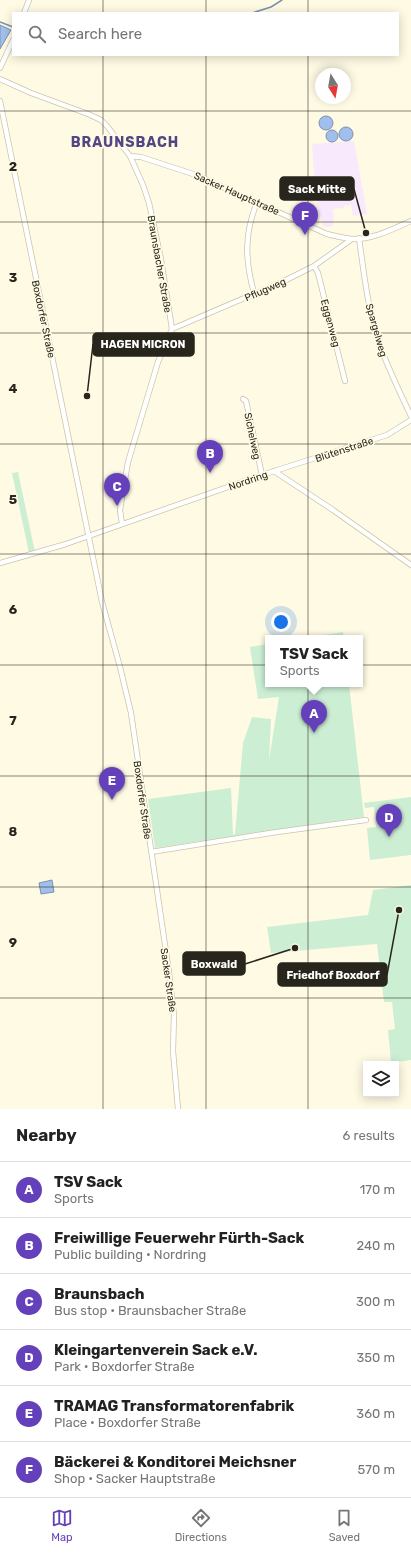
<!DOCTYPE html>
<html lang="en">
<head>
<meta charset="utf-8">
<style>
  :root { --surface:#fff; --page:#f2f2f2; --text:#222; --muted:#767676; --line:#e0e0e0; --accent:#6441ba }
  body { margin:0; font-family:Rubik,sans-serif; background:var(--page); color:var(--text) }
  .controls { position:absolute; right:12px; bottom:12px; display:grid; overflow:hidden; border-radius:0px; box-shadow:0 2px 10px #0003 }
  .controls button { width:36px; height:36px; display:grid; place-items:center; padding:0; border:0; border-bottom:1px solid var(--line); background:var(--surface); color:var(--text); font:20px sans-serif }
  .compass { position:absolute; left:315px; top:68px; width:36px; height:36px; border-radius:50%; background:var(--surface); box-shadow:0 2px 10px #0003; rotate:169deg }
  .you { position:absolute; left:281px; top:622px; width:14px; height:14px; margin:-10px; border:3px solid #fff; border-radius:50%; background:#1a73e8; box-shadow:0 0 0 6px #1a73e833 }
  .badge { display:grid; place-items:center; width:26px; height:26px; border-radius:50%; background:var(--accent); color:#fff; font-size:13px; font-weight:700 }
  .pin { position:absolute; translate:-50% -33px; filter:drop-shadow(0 1px 2px #0008) }
  .pin::after { content:''; position:absolute; top:21px; width:14px; height:12px; background:inherit; clip-path:polygon(0 0,100% 0,50% 100%) }
  .popup { position:absolute; left:265px; top:635px; width:98px; height:52px; box-sizing:border-box; display:grid; place-content:center; border-radius:0px; background:var(--surface); filter:drop-shadow(0 1px 3px #0005); font-size:13px; white-space:nowrap; color:var(--muted) }
  .popup b { font-size:15px; color:var(--text) }
  .popup::after { content:''; position:absolute; left:50%; top:100%; margin-left:-8px; border:8px solid transparent; border-top-color:var(--surface) }
  .list { margin:0; padding:0; list-style:none }
  h2 { display:flex; justify-content:space-between; align-items:center; height:52px; margin:0; padding:0 16px; font-size:17px }
  h2 small { font-size:13px; font-weight:400; color:var(--muted) }
  .list li { display:grid; grid-template-columns:26px 1fr auto; gap:12px; align-items:center; box-sizing:border-box; height:56px; padding:0 16px; border-top:1px solid var(--line) }
  .list b { display:block; font-size:15px; white-space:nowrap }
  .list p { margin:0; font-size:13px; white-space:nowrap; color:var(--muted) }
  .list em { font-size:13px; font-style:normal; color:var(--muted) }
  .icon { flex:none; width:22px; height:22px; fill:none; stroke:currentColor; stroke-width:2; stroke-linecap:round; stroke-linejoin:round }
  .map { position:relative; flex:none; width:411px; height:1109px; overflow:hidden }
  .search { position:absolute; background:var(--surface); box-shadow:0 2px 10px #0003; left:12px; right:12px; top:12px; height:44px; display:flex; align-items:center; gap:10px; box-sizing:border-box; padding:0 14px; border-radius:0px; color:var(--muted); font-size:15px }
  .sheet { height:388px; background:var(--surface) }
  nav { display:flex; justify-content:space-around; align-items:center; box-sizing:border-box; height:56px; border-top:1px solid var(--line); background:var(--surface); font-size:11px; color:var(--muted) }
  nav a { display:grid; justify-items:center; gap:2px }
  nav .on { color:var(--accent) }
  .map>svg:first-child { display:block }
  .education { fill:#f9e9fd }
  .green { fill:#ccefd4 }
  .water { fill:#a1bfec; stroke:#7d91ae }
  .lines { fill:none; stroke-linecap:round; stroke-linejoin:round }
  .stream { stroke:#7d91ae; stroke-width:1.5 }
  .minor-casing { stroke:#cac5aa; stroke-width:6 }
  .minor { stroke:#fff; stroke-width:4.5 }
  .grid { fill:none; stroke:#28261c; stroke-width:1; stroke-opacity:0.55 }
  .labels { text-anchor:middle; stroke-width:3.5; stroke-linejoin:round; paint-order:stroke }
  .street-label { font-size:10px; fill:#28261c; stroke:#fefae4 }
  .district-label { font-size:14px; font-weight:bold; letter-spacing:1px; fill:#534684; stroke:#fefae4 }
  .grid-label { font-size:13px; text-anchor:middle; font-weight:bold; fill:#28261c; stroke:#fefae4; stroke-width:3.5; stroke-linejoin:round; paint-order:stroke }
  .leader { fill:none; stroke:#28261c; stroke-width:1.5 }
  .callout-dot { fill:#28261c; stroke:#fefae4; stroke-width:1.5 }
  .callout { fill:#28261c; stroke:#28261c; stroke-width:1.5 }
  .callout-label { font-size:11px; text-anchor:middle; font-weight:bold; fill:#fff }
</style>
</head>
<body>
<div class="map">
<svg width="411" height="1109" viewBox="0 0 411 1109">
  <rect width="100%" height="100%" fill="#fefae4"/>
  <path class="education" d="M354 141 367 214 353 216 351 205 344 206V208L333 209 334 219 333 220V226L323 227 321 217H319L315 186 312 144Z"/>
  <path class="green" d="M18 472 35 552 29 553 12 473Z
    M343 632 344 638H305Z
    M268 644V684H349L364 817 155 848 148 799 231 788 233 835 235 834 243 743 252 717 271 719 269 760 279 697 258 699 250 647Z
    M411 797V855L370 860 367 828 376 827 374 807 365 808 364 803Z
    M411 885V1060L391 1063 388 1030 395 1029 392 1002H384L377 944 271 953 267 927 368 915 373 890Z"/>
  <path class="water" d="M0 25 11 30 0 49Z
    M319 123a7 7 0 1 1 14 0a7 7 0 1 1-14 0Z
    M339 134a7 7 0 1 1 14 0a7 7 0 1 1-14 0Z
    M326 136a6 6 0 1 1 12 0a6 6 0 1 1-12 0Z
    M52 880 54 892 41 894 39 883Z"/>
  <g class="lines">
    <path class="stream" d="M252 13 271 7 282 0
      M0 22 13 27"/>
    <g class="minor-casing">
      <path id="minor" d="M24 13 29 0
        M0 68 13 40
        M0 79 31 93 88 114 101 120 107 126 130 156 143 185 149 203 161 259 172 329 158 362 128 462 120 510 122 524
        M0 101 102 602 120 667 131 713 169 972 174 1015 173 1051 178 1109
        M130 156 141 157 196 175 327 234C335 236 343 238 352 239 372 240 393 229 411 221
        M359 238C364 274 368 311 380 346 389 370 400 393 411 416
        M314 266 318 273 345 381
        M254 293C245 260 244 235 257 202
        M172 329 282 282 314 266 352 239
        M243 399 246 401 262 475
        M274 471 333 510 411 565
        M0 563 66 544 262 475 387 435 411 420
        M151 852 277 832 366 820"/>
    </g>
    <use href="#minor" class="minor"/>
  </g>
  <path class="grid" d="M103 0V13M206 0V13M308 0V13M103 55V1109M206 55V1109M308 55V1109M0 111H411M0 222H411M0 333H411M0 444H411M0 554H411M0 665H411M0 776H411M0 887H411M0 998H411"/>
  <g class="labels">
    <g class="street-label">
      <text transform="translate(237 193) rotate(24)" y="4">Sacker Hauptstraße</text>
      <text transform="translate(160 264) rotate(80)" y="4">Braunsbacher Straße</text>
      <text transform="translate(265 289) rotate(-24)" y="4">Pflugweg</text>
      <text transform="translate(44 319) rotate(78)" y="4">Boxdorfer Straße</text>
      <text transform="translate(331 323) rotate(75)" y="4">Eggenweg</text>
      <text transform="translate(377 330) rotate(74)" y="4">Spargelweg</text>
      <text transform="translate(253 436) rotate(78)" y="4">Sichelweg</text>
      <text transform="translate(344 449) rotate(-18)" y="4">Blütenstraße</text>
      <text transform="translate(248 480) rotate(-19)" y="4">Nordring</text>
      <text transform="translate(143 800) rotate(82)" y="4">Boxdorfer Straße</text>
      <text transform="translate(169 980) rotate(82)" y="4">Sacker Straße</text>
    </g>
    <g class="district-label">
      <text x="125" y="147">BRAUNSBACH</text>
    </g>
  </g>
  <g class="grid-label">
    <text x="13" y="171">2</text>
    <text x="13" y="282">3</text>
    <text x="13" y="393">4</text>
    <text x="13" y="504">5</text>
    <text x="13" y="614">6</text>
    <text x="13" y="725">7</text>
    <text x="13" y="836">8</text>
    <text x="13" y="947">9</text>
  </g>
  <path class="leader" d="M366 233L354 189M87 396L93 344M295 948L245 964M399 910L387 975"/>
  <g class="callout-dot">
    <circle cx="366" cy="233" r="4"/>
    <circle cx="87" cy="396" r="4"/>
    <circle cx="295" cy="948" r="4"/>
    <circle cx="399" cy="910" r="4"/>
  </g>
  <g class="callout">
    <rect x="280" y="177" width="74" height="23" rx="4"/>
    <rect x="93" y="333" width="101" height="23" rx="4"/>
    <rect x="183" y="952" width="62" height="23" rx="4"/>
    <rect x="278" y="963" width="109" height="23" rx="4"/>
  </g>
  <g class="callout-label">
    <text x="317" y="193">Sack Mitte</text>
    <text x="143" y="348">HAGEN MICRON</text>
    <text x="214" y="968">Boxwald</text>
    <text x="333" y="979">Friedhof Boxdorf</text>
  </g>
</svg>
<div class="controls">
<button><svg class="icon" aria-label="layers" viewBox="0 0 24 24"><path d="M12 4l9 5-9 5-9-5zM3 14l9 5 9-5"/></svg></button>
</div>
<svg class="compass" viewBox="-18 -18 36 36"><path d="M0-13l5 13h-10z" fill="#e53935"/><path d="M0 13l5-13h-10z" fill="#767676"/></svg>
<div class="you"></div>
<div class="pin badge" style="left:314px;top:733px">A</div>
<div class="popup"><b>TSV Sack</b>Sports</div>
<div class="pin badge" style="left:210px;top:473px">B</div>
<div class="pin badge" style="left:117px;top:506px">C</div>
<div class="pin badge" style="left:389px;top:837px">D</div>
<div class="pin badge" style="left:112px;top:800px">E</div>
<div class="pin badge" style="left:305px;top:235px">F</div>
<div class="search"><svg class="icon" aria-label="search" viewBox="0 0 24 24"><circle cx="10" cy="10" r="6"/><path d="M15 15l6 6"/></svg>Search here</div>
</div>
<section class="sheet">
<h2>Nearby<small>6 results</small></h2>
<ul class="list">
<li><span class="badge">A</span><div><b>TSV Sack</b><p>Sports</p></div><em>170 m</em></li>
<li><span class="badge">B</span><div><b>Freiwillige Feuerwehr Fürth-Sack</b><p>Public building · Nordring</p></div><em>240 m</em></li>
<li><span class="badge">C</span><div><b>Braunsbach</b><p>Bus stop · Braunsbacher Straße</p></div><em>300 m</em></li>
<li><span class="badge">D</span><div><b>Kleingartenverein Sack e.V.</b><p>Park · Boxdorfer Straße</p></div><em>350 m</em></li>
<li><span class="badge">E</span><div><b>TRAMAG Transformatorenfabrik</b><p>Place · Boxdorfer Straße</p></div><em>360 m</em></li>
<li><span class="badge">F</span><div><b>Bäckerei &amp; Konditorei Meichsner</b><p>Shop · Sacker Hauptstraße</p></div><em>570 m</em></li>
</ul>
</section>
<nav>
<a class="on"><svg class="icon" aria-label="map" viewBox="0 0 24 24"><path d="M3 6l6-2 6 2 6-2v14l-6 2-6-2-6 2zM9 4v14M15 6v14"/></svg>Map</a>
<a><svg class="icon" aria-label="directions" viewBox="0 0 24 24"><path d="M12 3l9 9-9 9-9-9zM9 14v-3h6M13 9l2 2-2 2"/></svg>Directions</a>
<a><svg class="icon" aria-label="saved" viewBox="0 0 24 24"><path d="M7 4h10v16l-5-4-5 4z"/></svg>Saved</a>
</nav>
</body>
</html>
